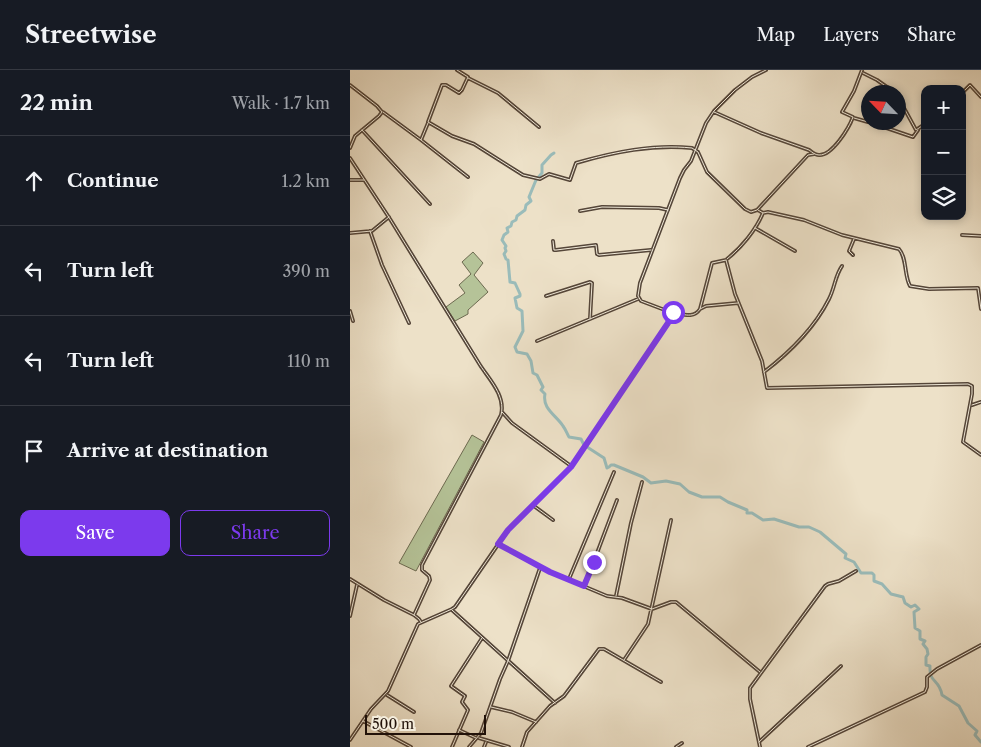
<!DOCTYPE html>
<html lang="en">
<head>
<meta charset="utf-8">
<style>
  :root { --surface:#171b24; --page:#20242c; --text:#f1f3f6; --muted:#9ea1a6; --line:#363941; --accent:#7c3aed }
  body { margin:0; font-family:"Libre Caslon Text",serif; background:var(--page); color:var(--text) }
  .controls { position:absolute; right:15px; top:15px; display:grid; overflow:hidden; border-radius:10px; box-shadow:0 2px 8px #0003 }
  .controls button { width:45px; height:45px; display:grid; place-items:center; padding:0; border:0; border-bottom:1px solid var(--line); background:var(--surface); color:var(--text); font:25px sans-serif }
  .compass { position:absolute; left:511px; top:15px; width:45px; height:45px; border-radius:50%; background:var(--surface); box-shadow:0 2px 8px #0003; rotate:295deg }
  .scale { position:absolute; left:15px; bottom:12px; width:121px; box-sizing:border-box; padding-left:5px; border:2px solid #221209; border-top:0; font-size:14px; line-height:18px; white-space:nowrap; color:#221209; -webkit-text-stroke:4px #f3ecdb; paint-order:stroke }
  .stop { position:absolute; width:15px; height:15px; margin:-11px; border:4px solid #7c3aed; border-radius:50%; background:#fff }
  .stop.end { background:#7c3aed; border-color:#fff; box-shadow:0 1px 5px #0008 }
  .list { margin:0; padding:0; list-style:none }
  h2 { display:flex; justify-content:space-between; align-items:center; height:65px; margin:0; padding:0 20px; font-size:21px }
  h2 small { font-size:16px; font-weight:400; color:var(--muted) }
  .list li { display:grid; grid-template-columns:32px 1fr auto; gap:15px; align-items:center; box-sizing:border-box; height:90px; padding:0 20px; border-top:1px solid var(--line) }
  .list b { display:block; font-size:19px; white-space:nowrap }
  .list em { font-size:16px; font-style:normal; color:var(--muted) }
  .actions { display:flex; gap:10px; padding:15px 20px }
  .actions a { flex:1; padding:11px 0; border:1px solid var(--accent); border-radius:10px; text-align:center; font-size:18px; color:var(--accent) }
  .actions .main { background:var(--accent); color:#fff }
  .icon { flex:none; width:28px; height:28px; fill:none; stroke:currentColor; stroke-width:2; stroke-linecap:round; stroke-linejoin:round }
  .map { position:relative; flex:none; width:631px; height:677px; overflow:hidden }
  header { display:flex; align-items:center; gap:30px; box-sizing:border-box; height:70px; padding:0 25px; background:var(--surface); border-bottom:1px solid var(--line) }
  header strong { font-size:24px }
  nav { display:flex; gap:28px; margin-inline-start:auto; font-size:18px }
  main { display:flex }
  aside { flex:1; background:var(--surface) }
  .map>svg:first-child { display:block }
  .green { fill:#b5c398; stroke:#6c6a50 }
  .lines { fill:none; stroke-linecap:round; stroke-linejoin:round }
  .river { stroke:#9abcba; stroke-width:3 }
  .minor-casing { stroke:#554639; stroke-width:4 }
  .minor { stroke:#f3ecdb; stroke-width:1 }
  .route { stroke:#7c3aed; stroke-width:6 }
</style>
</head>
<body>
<header>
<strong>Streetwise</strong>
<nav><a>Map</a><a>Layers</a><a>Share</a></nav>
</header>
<main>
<aside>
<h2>22 min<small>Walk · 1.7 km</small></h2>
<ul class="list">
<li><svg class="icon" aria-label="ahead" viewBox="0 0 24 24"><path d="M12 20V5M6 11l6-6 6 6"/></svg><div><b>Continue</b></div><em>1.2 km</em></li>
<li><svg class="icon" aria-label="left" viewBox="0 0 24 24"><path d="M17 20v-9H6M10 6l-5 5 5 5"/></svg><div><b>Turn left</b></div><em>390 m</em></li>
<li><svg class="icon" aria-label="left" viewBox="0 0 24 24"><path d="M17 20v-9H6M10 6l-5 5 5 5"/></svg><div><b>Turn left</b></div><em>110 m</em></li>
<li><svg class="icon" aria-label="arrive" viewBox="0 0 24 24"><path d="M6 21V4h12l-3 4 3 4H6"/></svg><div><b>Arrive at destination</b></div></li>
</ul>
<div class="actions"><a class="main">Save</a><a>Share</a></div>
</aside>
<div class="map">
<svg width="631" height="677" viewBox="0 0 631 677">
  <rect width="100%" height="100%" fill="#ede1c8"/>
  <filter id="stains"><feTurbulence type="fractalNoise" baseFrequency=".004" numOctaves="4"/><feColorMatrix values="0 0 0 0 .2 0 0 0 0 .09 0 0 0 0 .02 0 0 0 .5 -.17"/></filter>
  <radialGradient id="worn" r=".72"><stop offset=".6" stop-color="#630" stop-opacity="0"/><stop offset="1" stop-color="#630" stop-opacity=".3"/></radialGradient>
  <path class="green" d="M123 182 133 193 124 205 138 222 118 240V244L105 251 96 237 115 223 109 215 121 204 112 192Z
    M122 365 134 372 66 501 49 493Z"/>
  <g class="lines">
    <path class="river" d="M204 83 201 85 192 95V103L186 110 179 127 181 131 176 135 175 140 167 146 166 150 162 152 161 156 157 158 158 162 154 165 152 170 156 176 155 178 156 181 154 184 156 189 158 190 160 212 165 213 170 224V226L165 228 167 238 172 241 173 261 165 277 167 282 177 284 181 291 183 303 187 305 193 317 191 320 195 324C192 339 206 345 213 356 216 360 217 364 219 367L231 369 234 375 254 388 257 398 259 397 261 395H264L293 407 301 413 316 411 330 414 339 422 352 427H370L378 432 397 440V443H402L413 450 424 449 449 457H459L470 462 496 484 495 488 504 492 511 503H522L524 505V511L532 514 541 524 553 527 555 533 561 537 565 535 569 539 564 542 565 558 570 561V569L575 571 573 574 577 579 578 584 576 587V595L580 596C579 614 589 608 592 625L609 636 618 653 627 661 625 665 631 672"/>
    <g class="minor-casing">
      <path id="minor" d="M107 0 118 7 112 20 109 23 96 15H92L78 52 102 66 124 74 173 105 190 109 199 104 220 110 226 93C264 82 303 74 342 78L348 82 357 102 395 139 401 142 407 140 458 85 464 84
        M513 3 527 10 544 22
        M118 8 148 23 189 57
        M0 15 27 36 32 42 29 46 5 66 0 78
        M612 23 620 15 631 27
        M548 27 566 60 575 54
        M33 42 71 70 78 53
        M364 42 411 63 459 80C462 82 465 85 469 85 482 86 499 58 503 47L492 42 504 21 512 0
        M504 48 518 52
        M519 52 563 67 568 60
        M12 60 80 134
        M71 70 118 107
        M0 88 40 149 130 295C139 309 156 326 151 345L72 495V500L79 506 80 510 64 545
        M0 110H14
        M408 140 413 143 418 142 454 150 492 165 549 179C557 188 554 205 560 216L579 219 628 218 631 239
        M230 141 252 137 309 138 318 140
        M405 158 445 181
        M20 161 32 195 59 253
        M0 163 22 161 39 147
        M612 165 631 166
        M203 171 204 180H206L246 175 247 184 249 185 301 180
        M503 185 499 181 504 169
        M377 189C391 178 406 160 413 143
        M196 226 240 212 242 213 240 249
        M350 239 356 236 388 233
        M0 241 3 251
        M320 242C331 243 343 250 350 239L362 193 376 190 385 224 412 291 417 318 618 314 622 316V324L613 372 631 385
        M187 271 288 229
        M414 302C439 283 465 257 479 229 485 217 485 206 492 196
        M622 335 631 332
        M152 342 162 353 221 396
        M184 436 203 450
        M148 474 200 502 257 526 272 528 302 539 321 532H326L410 602
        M0 509 34 530 64 545 69 549 71 552
        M219 509 264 402
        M235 515 267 430
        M266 526 281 453 292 412
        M102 540 205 633
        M0 546 7 515
        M274 590 298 554 321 450
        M37 625 64 642
        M141 637 162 642 186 652
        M13 651 61 677
        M109 660 126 668
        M129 668 159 677
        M0 670 21 639 38 621 68 554 102 539 105 537 158 460 221 397 319 251 321 246 320 242 291 231 288 226 290 213 330 108 334 100 341 91 356 53 364 41 385 20 402 7 416 0
        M409 672 491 596
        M102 677 118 640 112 632 115 626 101 616 132 568
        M119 677 131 663 150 609 158 591 190 498
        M134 677 136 672
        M172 677 177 662 200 636 214 626 249 579H254L311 612
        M326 677 332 673
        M410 677 400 629V618L475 516 478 514 489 511 506 501
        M458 677 575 622 577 617V607L587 599 631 575"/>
    </g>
    <use href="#minor" class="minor"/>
  </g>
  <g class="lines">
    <path class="route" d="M244 492 234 516 200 502 148 474 158 460 221 397 318 253 321 247 320 242H323"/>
  </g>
  <rect width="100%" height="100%" filter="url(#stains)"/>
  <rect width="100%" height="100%" fill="url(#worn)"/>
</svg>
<div class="controls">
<button>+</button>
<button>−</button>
<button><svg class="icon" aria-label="layers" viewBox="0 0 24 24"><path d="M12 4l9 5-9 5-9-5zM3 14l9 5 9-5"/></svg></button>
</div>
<svg class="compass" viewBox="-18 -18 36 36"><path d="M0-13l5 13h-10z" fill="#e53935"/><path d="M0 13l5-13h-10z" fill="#9ea1a6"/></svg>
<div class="scale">500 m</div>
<div class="stop" style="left:323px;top:242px"></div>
<div class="stop end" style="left:244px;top:492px"></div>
</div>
</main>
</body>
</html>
